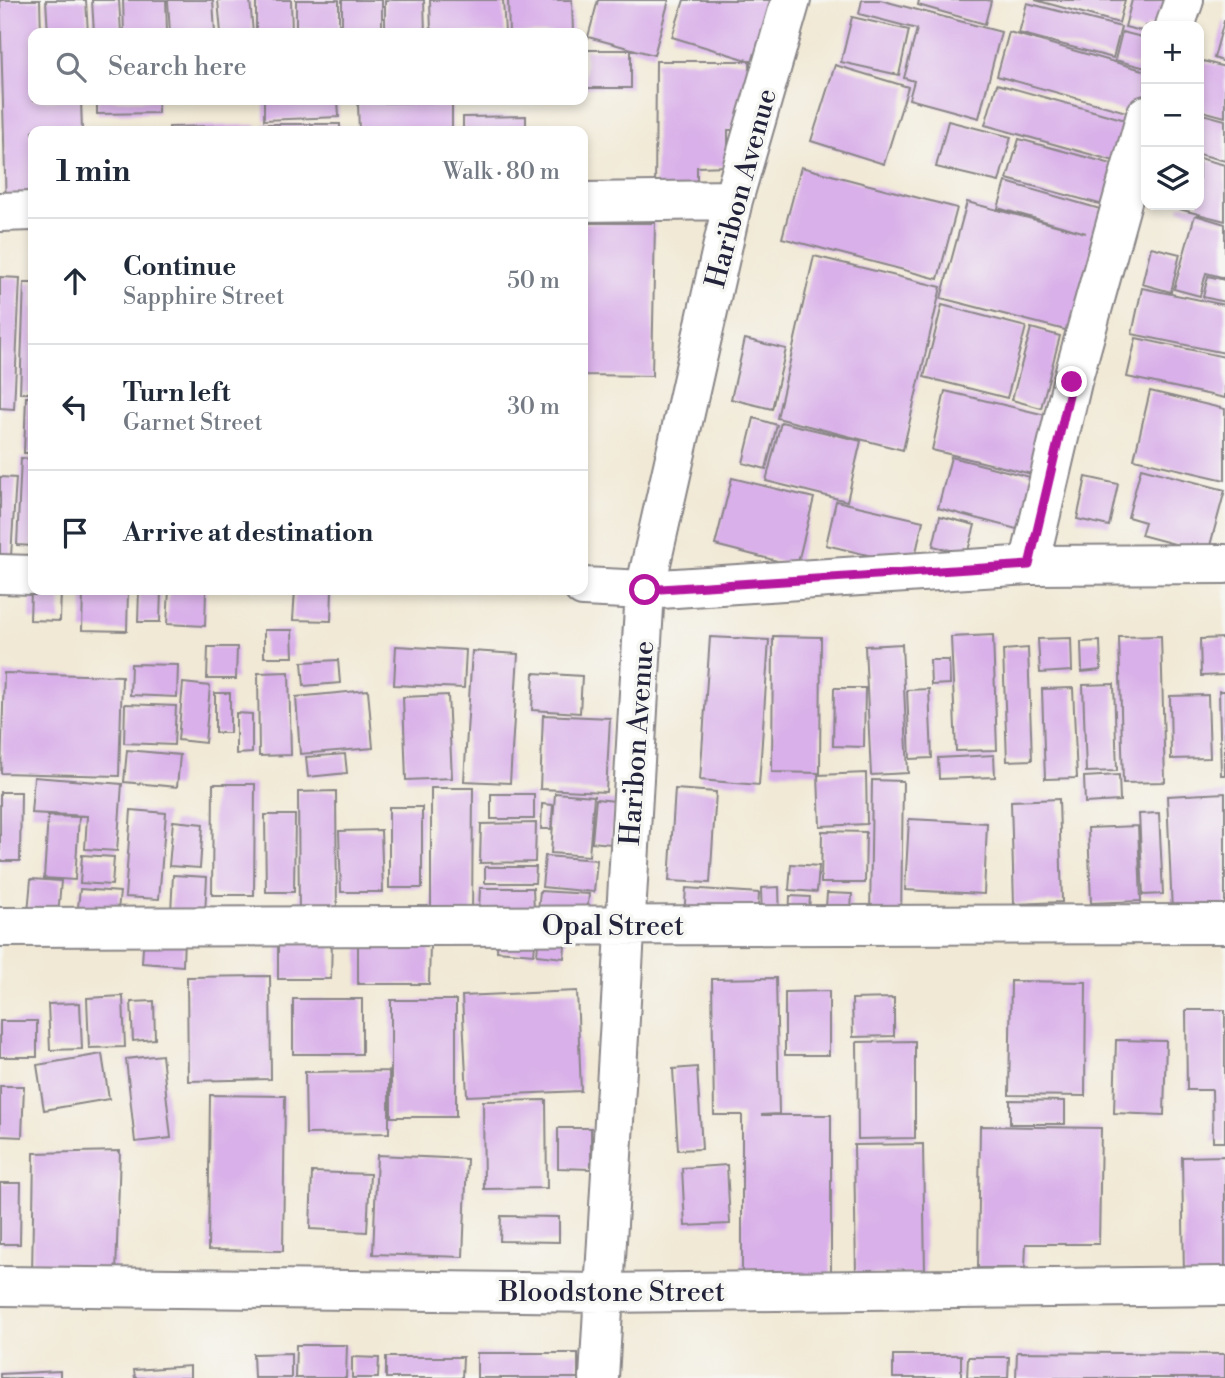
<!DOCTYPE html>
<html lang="en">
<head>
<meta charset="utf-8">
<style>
  :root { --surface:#fff; --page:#f2f2f3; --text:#1f2937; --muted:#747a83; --line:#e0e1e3 }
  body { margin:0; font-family:"Libre Bodoni",serif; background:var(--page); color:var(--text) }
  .controls { position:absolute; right:21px; top:21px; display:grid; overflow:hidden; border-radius:14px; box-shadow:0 4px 10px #0003 }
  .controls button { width:63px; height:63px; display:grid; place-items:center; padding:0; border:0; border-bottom:2px solid var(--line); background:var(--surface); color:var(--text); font:35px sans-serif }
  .stop { position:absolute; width:21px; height:21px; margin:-16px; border:5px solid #b5179e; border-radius:50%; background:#fff }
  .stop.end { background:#b5179e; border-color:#fff; box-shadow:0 2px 7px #0008 }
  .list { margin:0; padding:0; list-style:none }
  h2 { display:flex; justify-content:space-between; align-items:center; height:91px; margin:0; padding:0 28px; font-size:30px }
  h2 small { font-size:23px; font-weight:400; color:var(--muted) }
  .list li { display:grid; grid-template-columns:46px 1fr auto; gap:21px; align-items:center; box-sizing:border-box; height:126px; padding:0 28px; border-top:2px solid var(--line) }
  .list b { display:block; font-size:26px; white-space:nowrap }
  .list p { margin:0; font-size:23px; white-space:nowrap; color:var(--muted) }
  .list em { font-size:23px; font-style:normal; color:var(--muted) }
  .icon { flex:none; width:38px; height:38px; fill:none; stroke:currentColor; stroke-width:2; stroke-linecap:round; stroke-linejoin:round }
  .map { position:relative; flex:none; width:1225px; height:1378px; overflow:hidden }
  .search { position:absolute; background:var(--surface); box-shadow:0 4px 10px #0003; left:28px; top:28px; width:560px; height:77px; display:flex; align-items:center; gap:18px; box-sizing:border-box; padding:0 24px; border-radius:14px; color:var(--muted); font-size:26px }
  .panel { position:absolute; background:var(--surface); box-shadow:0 4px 10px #0003; left:28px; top:126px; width:560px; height:469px; border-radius:14px }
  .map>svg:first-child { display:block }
  .building { fill:#d9b0e9 }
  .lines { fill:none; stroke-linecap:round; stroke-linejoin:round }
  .street-casing { stroke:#8a8688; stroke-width:42 }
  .street { stroke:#fff; stroke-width:38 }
  .route { stroke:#b5179e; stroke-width:9 }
  .labels { text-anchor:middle; stroke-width:7; stroke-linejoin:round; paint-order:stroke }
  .street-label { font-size:28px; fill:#22223b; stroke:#f6f6f2 }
</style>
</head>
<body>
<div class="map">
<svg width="1225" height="1378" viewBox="0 0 1225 1378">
  <rect width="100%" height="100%" fill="#f6f6f2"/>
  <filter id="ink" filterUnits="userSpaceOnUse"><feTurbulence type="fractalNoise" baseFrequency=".0143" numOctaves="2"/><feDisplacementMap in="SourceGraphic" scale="14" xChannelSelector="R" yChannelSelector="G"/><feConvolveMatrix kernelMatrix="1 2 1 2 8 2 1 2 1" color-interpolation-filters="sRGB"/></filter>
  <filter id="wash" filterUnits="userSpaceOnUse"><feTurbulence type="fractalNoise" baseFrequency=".00686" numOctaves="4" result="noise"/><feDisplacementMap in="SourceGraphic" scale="28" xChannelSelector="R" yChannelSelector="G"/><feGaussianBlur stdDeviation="1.57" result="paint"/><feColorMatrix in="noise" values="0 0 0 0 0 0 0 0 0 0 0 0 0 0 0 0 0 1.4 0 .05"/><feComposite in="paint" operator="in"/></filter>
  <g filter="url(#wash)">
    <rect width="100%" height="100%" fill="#f1e9d5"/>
    <g id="blocks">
      <path class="building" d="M0 0H40L41 33H33V100H81L82 131H33V208H6Z
        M46 0H86L88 33H48Z
        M92 0H119L121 33H94Z
        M123 0H166L167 33H124Z
        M168 0H213L215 33H170Z
        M218 0H250L253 33H221Z
        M256 0H291L292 33H256Z
        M296 0H339V28L296 29Z
        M342 0H382V33H342Z
        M385 0H424L425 33H385Z
        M430 0H503L505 33H431Z
        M508 0H572L573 33H509Z
        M598 0H669L654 55 588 37Z
        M684 0H783L764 65 672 37Z
        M862 0H880L1001 32 979 118 909 99 914 81 904 78 917 29 859 14Z
        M919 0H987L991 1 985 24 918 5Z
        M1035 0H1125L1119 23Z
        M1132 0H1176L1169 26H1146V32L1125 27Z
        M1027 3 1121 27 1113 58 1019 33Z
        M852 17 909 30 899 75 841 62Z
        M1224 21H1225V62L1214 58Z
        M1009 32 1146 71 1144 117 997 76Z
        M1122 32 1146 38V68L1115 60Z
        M585 50H631V88H585Z
        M656 61H750V130H728V166L697 167V200L655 199Z
        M1203 61 1225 67V117L1199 110V76Z
        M835 65 908 87 884 164 811 141Z
        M997 84 1129 121 1118 162 985 125Z
        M97 100H158V113L97 114Z
        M264 100H338L339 117 264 120Z
        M452 102V131H359L358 103Z
        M1199 113 1225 120V161L1199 154Z
        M526 116V131H463V117Z
        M948 121 1011 137 999 182 936 167Z
        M264 124H340V131H264Z
        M257 125V131H169V127Z
        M1019 139 1119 166 1107 206 1007 179Z
        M1199 158 1225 165V221L1179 209 1180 205H1199Z
        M801 167 957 208 938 279 782 238Z
        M1006 182 1107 211 1073 332 941 298 967 202 1086 233 998 208Z
        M1195 215 1225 224V278L1206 273 1200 296 1174 289Z
        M583 223H655L652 376 583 375Z
        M1151 247 1180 254 1171 292 1142 284Z
        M814 256 941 287 903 450 777 418Z
        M1208 276 1225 280V302L1203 297Z
        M0 277 20 278 14 409 0 408Z
        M24 283H33V393H20Z
        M1142 288 1225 305V353L1132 334Z
        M942 305 1026 327 1007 398 924 377Z
        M1031 328 1060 336 1041 408 1012 400Z
        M1136 338 1225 357V398L1127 377Z
        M745 339 786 349 772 409 731 399Z
        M945 391 1054 417 1040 476 932 450Z
        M1150 391 1225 409V480L1134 459Z
        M26 397H33V453H24Z
        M754 418 777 425 766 469 743 463Z
        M781 422 861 441 847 501 766 481Z
        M951 457 1042 480 1028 532 938 508Z
        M21 458 33 459V546L17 545Z
        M1141 468 1225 490 1208 553 1141 535 1145 522 1128 517Z
        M0 477 16 478 11 556 0 555Z
        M1086 477 1118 484 1109 526 1077 519Z
        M732 478 814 498 797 566 715 545Z
        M836 501 923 521 913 566 826 545Z
        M940 516 975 525 967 554 933 546Z
        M31 590H61L60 621 30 620Z
        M83 590H128L127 631 82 630Z
        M139 590H161L160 622H138Z
        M169 590 206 591 205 626 167 624Z
        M295 590H332L331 621 293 620Z
        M264 630H292L293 657H264Z
        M993 635 997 750 956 751 951 637Z
        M773 636 821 637 820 773 772 772Z
        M1161 636 1165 782 1123 783 1119 637Z
        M710 637 769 640 759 785 700 780Z
        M1071 638 1072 671 1040 673 1038 639Z
        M1225 638V675L1201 676 1200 639Z
        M1100 641 1101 670 1082 672 1081 642Z
        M902 644 908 773 871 775 865 646Z
        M396 646 466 650 464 688 394 685Z
        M208 647H237L236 679H207Z
        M1028 648 1032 760 1007 761 1003 650Z
        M472 651 518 654 510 783 464 781Z
        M338 660 340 683 304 686 302 662Z
        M930 660H949L950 684 931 685Z
        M131 664 178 665 177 697 130 695Z
        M289 672 291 755 259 756 258 673Z
        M4 673 122 676 119 776 1 773Z
        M534 673 582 676 580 713 532 710Z
        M183 683 210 686 205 743 178 740Z
        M1114 684 1117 771 1086 772 1083 685Z
        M834 688H865L864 747 833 746Z
        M1073 688 1077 778 1045 779 1042 689Z
        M929 689 932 758 910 759 907 690Z
        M368 690 373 748 300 754 296 697Z
        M1219 691H1225V775H1221Z
        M215 693H230V733H215Z
        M448 695 452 778 406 780 403 697Z
        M1208 695 1210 758 1171 759 1170 696Z
        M125 704 176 706 174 745 124 743Z
        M236 713 252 714V753L236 754Z
        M543 715 610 718 606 792 540 789Z
        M127 750 180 755 177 787 124 782Z
        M345 754 347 773 308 777 306 757Z
        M994 755 995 777 939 779 938 758Z
        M866 773 867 824 820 826 818 775Z
        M1119 775 1120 801 1085 803 1084 777Z
        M34 777 122 784 117 851 85 849 87 816 31 813Z
        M872 780 903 781 901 919H870Z
        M213 784H255L254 895H212Z
        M431 788H473L472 921H431Z
        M675 789 716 792 710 883 669 881Z
        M336 791 337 918H299L298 792Z
        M0 792H21L20 861H0Z
        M555 793 594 796 589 856 551 853Z
        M1225 793V909L1172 912 1167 796Z
        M491 794H534V819H491Z
        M596 799 615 801 611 844 592 842Z
        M1059 799 1062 902 1014 904 1011 801Z
        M542 804 553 805 551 829H541Z
        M389 807H422V888H389Z
        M131 810 166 813 159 899 125 897Z
        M1159 813 1163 894 1143 895 1139 814Z
        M265 815H295L294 892H266Z
        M48 816 79 817 75 880 44 878Z
        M909 819 987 823 984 894 905 890Z
        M173 821 203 824 200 868 169 866Z
        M536 823 535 862 480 863 481 824Z
        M1138 826 1141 901 1091 903 1088 828Z
        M381 830 383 892H341L339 831Z
        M822 831 866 832 865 883H821Z
        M82 855 114 857 112 885 80 883Z
        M545 856 597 860 594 892 542 887Z
        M791 864 819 866 817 892 789 890Z
        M485 867H536L535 883H485Z
        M173 875 207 877 205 914 171 912Z
        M31 879 61 881 57 927 27 924Z
        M779 887 780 919 762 920 761 888Z
        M480 888H533L534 911 479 910Z
        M686 888 759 893 757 922 684 917Z
        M80 889 120 892 118 910 78 907Z
        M540 891 589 894 586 925 537 921Z
        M827 893 852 894 850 924 825 922Z
        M790 896 810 897 808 922 789 920Z
        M498 929 536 932 534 954 497 951Z
        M144 932 184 935 183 966 142 963Z
        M539 932 566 934 564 958 537 955Z
        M278 937H332L331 979H278Z
        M430 943 429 984H358V944Z
        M270 976 271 1079 188 1081 187 977Z
        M776 978 779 1114 761 1115H831V1277L742 1278V1115H714L712 979Z
        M1011 981 1086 982 1085 1096 1009 1095Z
        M577 991 581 1091 467 1096 462 996Z
        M829 991V1055H785V992Z
        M123 996 125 1047 89 1048 87 998Z
        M894 998V1036L853 1037 852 999Z
        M293 999H362V1054H293Z
        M391 1000H456V1117H391Z
        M154 1001 155 1039 133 1041 131 1002Z
        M80 1003 82 1049 50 1050 48 1004Z
        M1186 1010H1225V1142H1213L1212 1090H1187Z
        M0 1021H37V1057H0Z
        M1116 1040 1166 1041 1164 1115 1114 1113Z
        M915 1041V1138L858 1139 857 1042Z
        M102 1054 109 1099 44 1110 37 1065Z
        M162 1055 171 1138 135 1142 126 1059Z
        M697 1067 702 1149 678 1150 673 1069Z
        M389 1071V1133L306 1134 305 1072Z
        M0 1086H24L22 1137 0 1136Z
        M210 1095 285 1096 283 1251 208 1250Z
        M546 1100 547 1188 484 1189 483 1101Z
        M1010 1100 1065 1101V1124H1010Z
        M980 1126 1101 1128 1099 1244H1026L1025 1268H978Z
        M558 1128H591V1169L558 1168Z
        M923 1144 925 1274 856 1275 854 1145Z
        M120 1151 116 1275 32 1277 34 1153Z
        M377 1155 467 1159 463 1257 373 1254Z
        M1225 1156V1275L1184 1277 1182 1157Z
        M727 1165 730 1224 685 1226 682 1168Z
        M312 1172 370 1174 367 1232 310 1229Z
        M0 1183H21L20 1244H0Z
        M501 1216 559 1217V1242L500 1241Z
        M296 1345H347L346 1378H295Z
        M1017 1352 1225 1354V1378H1016Z
        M291 1353V1378H254L253 1354Z
        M477 1353H578V1378H477Z
        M893 1355H961V1378H893Z
        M352 1357 379 1358 378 1378H352Z
        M386 1357H463L462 1378H386Z
        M968 1357H1009L1008 1378H967Z
        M190 1366V1378H135L134 1370Z
        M60 1371V1378H0V1374Z"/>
    </g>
  </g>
  <g filter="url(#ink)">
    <use href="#blocks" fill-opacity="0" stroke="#8a8688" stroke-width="2"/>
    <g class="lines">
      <g class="street-casing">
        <path id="street" d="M1175 26 1184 0
          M583 202 733 200
          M0 212 33 211
          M1029 565 1072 382 1146 115
          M0 574 33 575
          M583 587 645 590 1029 565 1225 564
          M0 927 1225 924
          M0 1286 602 1293 1225 1286
          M599 1378 645 590 733 200 791 0"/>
      </g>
      <use href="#street" class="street"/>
    </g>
  </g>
  <g class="lines" filter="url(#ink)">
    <path class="route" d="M645 590 1029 565 1072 382"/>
  </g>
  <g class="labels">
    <g class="street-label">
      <text transform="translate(740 188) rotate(-75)" y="10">Haribon Avenue</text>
      <text transform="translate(636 743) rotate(-86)" y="10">Haribon Avenue</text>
      <text x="613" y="935">Opal Street</text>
      <text x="612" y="1301">Bloodstone Street</text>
    </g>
  </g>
</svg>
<div class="controls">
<button>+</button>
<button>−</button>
<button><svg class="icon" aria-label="layers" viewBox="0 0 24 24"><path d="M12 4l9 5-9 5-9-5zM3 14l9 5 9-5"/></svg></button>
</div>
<div class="stop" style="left:645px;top:590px"></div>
<div class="stop end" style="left:1072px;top:382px"></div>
<div class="search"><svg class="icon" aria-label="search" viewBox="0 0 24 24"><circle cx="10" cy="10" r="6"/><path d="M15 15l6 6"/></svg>Search here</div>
<section class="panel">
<h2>1 min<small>Walk · 80 m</small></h2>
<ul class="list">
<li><svg class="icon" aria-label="ahead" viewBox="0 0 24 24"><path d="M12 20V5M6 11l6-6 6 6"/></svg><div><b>Continue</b><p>Sapphire Street</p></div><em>50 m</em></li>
<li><svg class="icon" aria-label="left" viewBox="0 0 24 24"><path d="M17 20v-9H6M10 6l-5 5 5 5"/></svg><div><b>Turn left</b><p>Garnet Street</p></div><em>30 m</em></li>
<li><svg class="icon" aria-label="arrive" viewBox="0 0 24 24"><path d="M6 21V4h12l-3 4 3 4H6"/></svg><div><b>Arrive at destination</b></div></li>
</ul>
</section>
</div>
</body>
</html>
